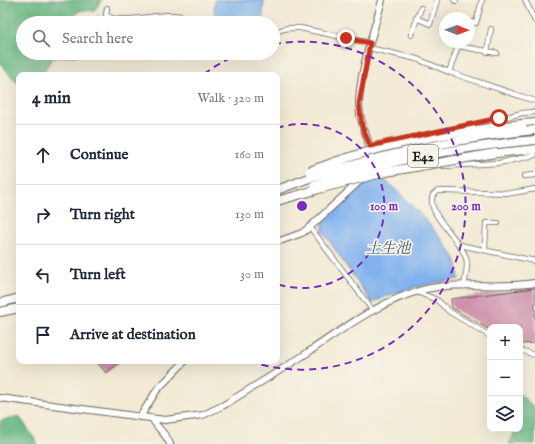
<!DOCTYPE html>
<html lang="en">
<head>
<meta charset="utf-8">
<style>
  :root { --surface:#fff; --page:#f2f2f3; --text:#1f2937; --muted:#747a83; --line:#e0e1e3 }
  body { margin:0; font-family:"IM FELL English","Noto Serif JP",serif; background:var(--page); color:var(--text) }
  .controls { position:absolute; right:12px; bottom:12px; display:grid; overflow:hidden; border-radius:8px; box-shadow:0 4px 16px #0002 }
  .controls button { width:36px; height:36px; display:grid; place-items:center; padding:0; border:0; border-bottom:1px solid var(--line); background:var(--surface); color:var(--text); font:20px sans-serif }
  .compass { position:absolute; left:439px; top:12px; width:36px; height:36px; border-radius:50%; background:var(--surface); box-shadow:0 4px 16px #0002; rotate:91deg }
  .stop { position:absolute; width:12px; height:12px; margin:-9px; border:3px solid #c8321e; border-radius:50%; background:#fff }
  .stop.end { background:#c8321e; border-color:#fff; box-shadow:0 1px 4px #0008 }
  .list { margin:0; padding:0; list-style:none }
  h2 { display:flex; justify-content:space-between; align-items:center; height:52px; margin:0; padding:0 16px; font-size:17px }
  h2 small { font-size:13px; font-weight:400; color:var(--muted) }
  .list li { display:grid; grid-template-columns:26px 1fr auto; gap:12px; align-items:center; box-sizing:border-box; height:60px; padding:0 16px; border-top:1px solid var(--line) }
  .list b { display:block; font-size:15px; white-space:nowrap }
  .list em { font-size:13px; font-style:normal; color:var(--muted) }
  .icon { flex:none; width:22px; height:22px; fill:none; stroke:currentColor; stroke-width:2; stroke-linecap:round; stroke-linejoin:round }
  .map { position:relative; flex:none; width:535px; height:444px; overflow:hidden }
  .search { position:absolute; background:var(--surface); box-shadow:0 4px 16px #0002; left:16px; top:16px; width:264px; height:44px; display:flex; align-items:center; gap:10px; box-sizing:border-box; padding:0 14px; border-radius:22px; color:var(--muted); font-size:15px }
  .panel { position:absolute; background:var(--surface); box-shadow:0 4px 16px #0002; left:16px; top:72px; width:264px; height:292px; border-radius:8px }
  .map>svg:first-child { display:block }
  .forest { fill:#68b782; stroke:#426a4f }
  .water { fill:#81b2ed; stroke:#4e6784 }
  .building { fill:#ce90ab }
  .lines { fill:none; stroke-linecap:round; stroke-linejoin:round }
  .street-casing { stroke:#67645c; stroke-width:6 }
  .secondary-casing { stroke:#67645c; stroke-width:8 }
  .highway-casing { stroke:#67645c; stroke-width:10 }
  .street { stroke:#fff; stroke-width:4.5 }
  .secondary { stroke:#fff; stroke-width:6 }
  .highway { stroke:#fff; stroke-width:8 }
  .highway-bridge-casing { stroke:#67645c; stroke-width:10; stroke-linecap:butt }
  .highway-bridge { stroke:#fff; stroke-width:8 }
  .route { stroke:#c8321e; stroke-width:5 }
  .ring { fill:none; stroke:#7b2cbf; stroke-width:2; stroke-dasharray:7 5 }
  .labels { text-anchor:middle; stroke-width:3.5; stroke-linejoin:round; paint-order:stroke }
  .shield { fill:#f7f3e8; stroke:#5e5c59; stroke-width:1 }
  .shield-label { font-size:13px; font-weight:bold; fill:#1c1c1c }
  .water-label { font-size:15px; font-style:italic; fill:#445870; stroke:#f7f3e8 }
  .centre { fill:#7b2cbf; stroke:#f7f3e8; stroke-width:2 }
  .ring-label { font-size:12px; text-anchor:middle; font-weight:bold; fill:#7b2cbf; stroke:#f7f3e8; stroke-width:3.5; stroke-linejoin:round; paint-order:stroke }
</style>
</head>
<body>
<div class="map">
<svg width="535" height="444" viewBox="0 0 535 444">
  <rect width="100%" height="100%" fill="#f7f3e8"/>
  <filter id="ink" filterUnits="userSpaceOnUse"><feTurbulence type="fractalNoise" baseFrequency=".025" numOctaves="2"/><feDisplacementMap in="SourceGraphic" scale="8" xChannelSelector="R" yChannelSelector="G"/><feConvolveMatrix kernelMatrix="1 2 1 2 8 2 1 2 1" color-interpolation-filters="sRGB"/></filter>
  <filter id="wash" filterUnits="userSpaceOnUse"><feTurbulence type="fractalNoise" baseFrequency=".012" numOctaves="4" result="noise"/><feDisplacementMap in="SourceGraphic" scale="16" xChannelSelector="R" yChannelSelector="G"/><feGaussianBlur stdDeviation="0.9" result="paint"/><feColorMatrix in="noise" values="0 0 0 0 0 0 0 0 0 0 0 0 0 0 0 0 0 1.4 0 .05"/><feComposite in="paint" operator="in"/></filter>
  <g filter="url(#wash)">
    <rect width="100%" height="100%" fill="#f2ead4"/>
    <path class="forest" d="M0 0H102L94 11 81 10 65 23H23V53H93L52 58 42 75H19V85L0 63Z
      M520 394 535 408V444H509L516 429H520Z
      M19 416 38 444H0V421Z"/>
    <path class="water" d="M215 0H264L262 23H218L214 11Z
      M375 172C399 191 442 234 456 261 458 266 458 274 459 279 426 284 403 288 372 303L323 232V218Z"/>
    <g id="blocks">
      <path class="building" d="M535 288V343L520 344V327H490V330L452 308 451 299Z
        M96 361H122L106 373Z"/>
    </g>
  </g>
  <g filter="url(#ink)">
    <use href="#blocks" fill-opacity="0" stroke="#67645c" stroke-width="1"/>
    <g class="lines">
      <g class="street-casing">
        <path id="street" d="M454 0 456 1
          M525 0 535 21
          M107 8 106 15C124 29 180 3 192 23
          M416 18 430 24 437 0
          M469 22 476 23 482 0
          M411 35 421 8
          M273 36C280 27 289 28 300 28L370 43
          M369 48 417 59 449 72 535 101
          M487 52 491 29
          M449 72 458 46 497 53
          M369 146 475 125 522 113 535 112
          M444 166 499 163 535 155
          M524 176 535 175
          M310 227 373 311
          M460 245 535 261
          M485 250 486 223H498
          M464 286C465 277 469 266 466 258 461 239 425 214 433 195L438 191H445L512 193 535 189
          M417 292 437 300 450 312 490 336
          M520 350 535 355"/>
      </g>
      <g class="secondary-casing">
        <path id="secondary" d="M371 155C369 137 359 123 359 105 359 73 374 31 382 0
          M277 242 302 233 310 227 363 178
          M0 398 165 420 203 415 224 405C251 388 278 372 304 355 343 329 380 300 426 289 461 281 499 289 535 283
          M140 417 157 390 185 361
          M153 420C158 429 167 435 170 444"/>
      </g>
      <g class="highway-casing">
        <path id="highway" d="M523 124 535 123
          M496 153 535 149
          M277 190 312 177
          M277 201 316 190
          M0 303 19 298
          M0 312 19 308"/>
      </g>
      <use href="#street" class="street"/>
      <use href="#secondary" class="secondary"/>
      <use href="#highway" class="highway"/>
      <g class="highway-bridge-casing">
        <path id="highway-bridge" d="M310 171C378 144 450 132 523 124
          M312 177C385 154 459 138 535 130
          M314 185C386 160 460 147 535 140
          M318 189 386 172 496 153"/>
      </g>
      <use href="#highway-bridge" class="highway-bridge"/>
    </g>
  </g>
  <g class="lines" filter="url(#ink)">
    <path class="route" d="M346 38 370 43 359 104 362 126 370 146 499 118"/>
  </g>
  <g class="ring">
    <path d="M277 128A82 82 0 1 1 277 284"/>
    <path d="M204 74A164 164 0 0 1 242 53M274 44A164 164 0 1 1 249 361"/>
  </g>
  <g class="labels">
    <rect class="shield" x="408" y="145" width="30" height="22" rx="3"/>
    <g class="shield-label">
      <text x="423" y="161">E42</text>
    </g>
    <g class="water-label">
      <text x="388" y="253">土生池</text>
    </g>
  </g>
  <circle cx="302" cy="206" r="6" class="centre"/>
  <g class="ring-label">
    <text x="384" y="210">100 m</text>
    <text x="466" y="210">200 m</text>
  </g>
</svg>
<div class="controls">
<button>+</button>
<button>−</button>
<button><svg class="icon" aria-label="layers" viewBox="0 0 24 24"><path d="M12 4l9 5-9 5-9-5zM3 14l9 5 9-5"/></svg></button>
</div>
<svg class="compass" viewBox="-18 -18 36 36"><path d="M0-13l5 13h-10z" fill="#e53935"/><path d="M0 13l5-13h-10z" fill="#747a83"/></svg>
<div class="stop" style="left:499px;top:118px"></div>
<div class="stop end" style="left:346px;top:38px"></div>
<div class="search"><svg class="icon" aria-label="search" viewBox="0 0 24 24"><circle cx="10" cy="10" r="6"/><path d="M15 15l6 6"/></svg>Search here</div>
<section class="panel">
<h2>4 min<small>Walk · 320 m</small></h2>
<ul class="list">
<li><svg class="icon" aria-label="ahead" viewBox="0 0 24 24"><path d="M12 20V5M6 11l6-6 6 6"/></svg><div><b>Continue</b></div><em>160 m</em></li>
<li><svg class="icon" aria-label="right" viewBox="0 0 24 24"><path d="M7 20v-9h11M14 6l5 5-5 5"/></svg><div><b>Turn right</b></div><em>130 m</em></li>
<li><svg class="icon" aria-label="left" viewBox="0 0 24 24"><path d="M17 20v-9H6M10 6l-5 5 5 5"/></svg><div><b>Turn left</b></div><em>30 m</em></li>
<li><svg class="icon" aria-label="arrive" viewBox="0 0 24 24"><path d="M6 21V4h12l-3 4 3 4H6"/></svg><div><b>Arrive at destination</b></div></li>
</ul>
</section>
</div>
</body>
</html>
